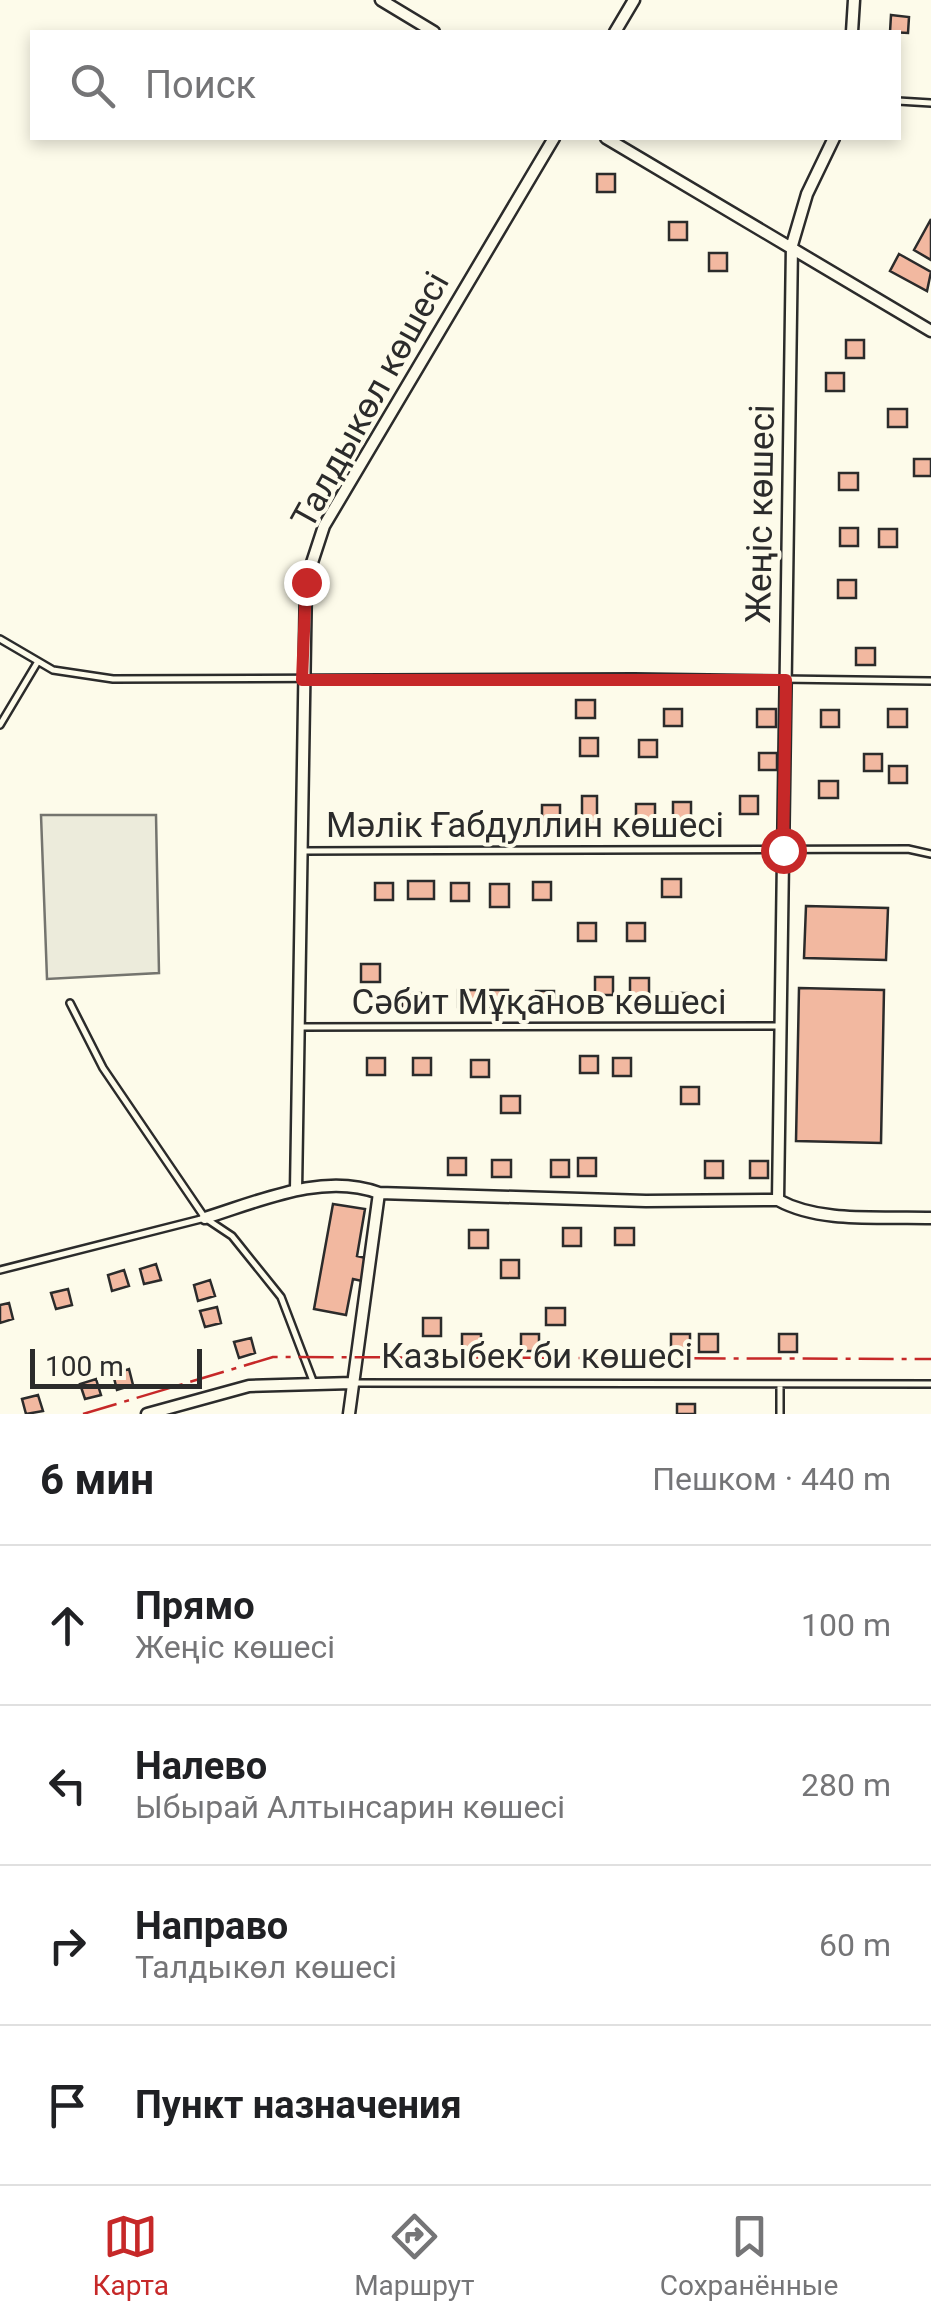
<!DOCTYPE html>
<html lang="ru">
<head>
<meta charset="utf-8">
<style>
  :root { --surface:#fff; --page:#f6f6f6; --text:#202124; --muted:#757577; --line:#e0e0e0; --accent:#c62828 }
  body { margin:0; font-family:Roboto,sans-serif; background:var(--page); color:var(--text) }
  .scale { position:absolute; left:30px; bottom:25px; width:172px; box-sizing:border-box; padding-left:10px; border:5px solid #2b2b2b; border-top:0; font-size:28px; line-height:35px; white-space:nowrap; color:#2b2b2b; -webkit-text-stroke:8px #fdfbea; paint-order:stroke }
  .stop { position:absolute; width:30px; height:30px; margin:-22px; border:8px solid #c62828; border-radius:50%; background:#fff }
  .stop.end { background:#c62828; border-color:#fff; box-shadow:0 2px 10px #0008 }
  .list { margin:0; padding:0; list-style:none }
  h2 { display:flex; justify-content:space-between; align-items:center; height:130px; margin:0; padding:0 40px; font-size:42px }
  h2 small { font-size:32px; font-weight:400; color:var(--muted) }
  .list li { display:grid; grid-template-columns:65px 1fr auto; gap:30px; align-items:center; box-sizing:border-box; height:160px; padding:0 40px; border-top:2px solid var(--line) }
  .list b { display:block; font-size:38px; white-space:nowrap }
  .list p { margin:0; font-size:32px; white-space:nowrap; color:var(--muted) }
  .list em { font-size:32px; font-style:normal; color:var(--muted) }
  .icon { flex:none; width:55px; height:55px; fill:none; stroke:currentColor; stroke-width:2; stroke-linecap:round; stroke-linejoin:round }
  .map { position:relative; flex:none; width:931px; height:1414px; overflow:hidden }
  .search { position:absolute; background:var(--surface); box-shadow:0 5px 15px #0003; left:30px; right:30px; top:30px; height:110px; display:flex; align-items:center; gap:25px; box-sizing:border-box; padding:0 35px; border-radius:0px; color:var(--muted); font-size:38px }
  .sheet { height:770px; background:var(--surface) }
  nav { display:flex; justify-content:space-around; align-items:center; box-sizing:border-box; height:140px; border-top:2px solid var(--line); background:var(--surface); font-size:28px; color:var(--muted) }
  nav a { display:grid; justify-items:center; gap:5px }
  nav .on { color:var(--accent) }
  .map>svg:first-child { display:block }
  .green { fill:#ecebdb; stroke:#74746e; stroke-width:2.5 }
  .building { fill:#f2b8a0; stroke:#2b2b2b; stroke-width:2.5 }
  .lines { fill:none; stroke-linecap:round; stroke-linejoin:round }
  .service-casing { stroke:#2b2b2b; stroke-width:10 }
  .minor-casing { stroke:#2b2b2b; stroke-width:15 }
  .service { stroke:#fdfbea; stroke-width:5 }
  .minor { stroke:#fdfbea; stroke-width:10 }
  .power { stroke:#c62828; stroke-width:2.5; stroke-dasharray:35 8 5 8; stroke-linecap:butt }
  .route { stroke:#c62828; stroke-width:12 }
  .labels { text-anchor:middle; stroke-width:8; stroke-linejoin:round; paint-order:stroke }
  .street-label { font-size:35px; fill:#2b2b2b; stroke:#fdfbea }
</style>
</head>
<body>
<div class="map">
<svg width="931" height="1414" viewBox="0 0 931 1414">
  <rect width="100%" height="100%" fill="#fdfbea"/>
  <path class="green" d="M41 815H156L159 973 47 979Z"/>
  <path class="building" d="M891 15 909 17 908 33 890 32Z
    M597 174H615V192H597Z
    M931 219V260L914 250Z
    M669 222H687V240H669Z
    M709 253H727V271H709Z
    M899 254 931 272 927 291 890 271Z
    M846 340H864V358H846Z
    M826 373H844V391H826Z
    M888 409H907V427H888Z
    M914 459H931V476H914Z
    M839 473H858V490H839Z
    M840 528H858V546H840Z
    M879 529H897V547H879Z
    M838 580H856V598H838Z
    M856 648H875V665H856Z
    M576 700H595V718H576Z
    M664 709H682V726H664Z
    M757 709H776V727H757Z
    M888 709H907V727H888Z
    M821 710H839V727H821Z
    M580 738H598V756H580Z
    M639 740H657V757H639Z
    M759 753H777V770H759Z
    M864 754H882V771H864Z
    M889 766H907V783H889Z
    M819 781H838V798H819Z
    M582 796H597V823H582Z
    M740 796H758V814H740Z
    M673 802H691V820H673Z
    M636 804H655V822H636Z
    M542 805H560V822H542Z
    M662 879H681V897H662Z
    M408 881H434V899H408Z
    M533 882H551V900H533Z
    M375 883H393V900H375Z
    M451 883H469V901H451Z
    M490 884H509V907H490Z
    M806 906 888 908 886 960 804 958Z
    M578 923H596V941H578Z
    M627 923H645V941H627Z
    M361 964H380V982H361Z
    M595 977H613V995H595Z
    M630 978H649V996H630Z
    M799 988 884 990 881 1143 796 1141Z
    M458 990H477V1007H458Z
    M490 990H508V1007H490Z
    M536 991H554V1008H536Z
    M402 993H421V1010H402Z
    M669 993H687V1010H669Z
    M580 1056H598V1073H580Z
    M367 1058H385V1075H367Z
    M413 1058H431V1075H413Z
    M613 1058H631V1076H613Z
    M471 1060H489V1077H471Z
    M681 1087H699V1104H681Z
    M501 1096H520V1113H501Z
    M448 1158H466V1175H448Z
    M578 1158H596V1176H578Z
    M492 1160H511V1177H492Z
    M551 1160H569V1177H551Z
    M705 1161H723V1178H705Z
    M750 1161H768V1178H750Z
    M333 1204 365 1209 357 1256 366 1258 362 1281 353 1279 346 1315 314 1309Z
    M563 1228H581V1246H563Z
    M615 1228H634V1245H615Z
    M469 1230H488V1248H469Z
    M501 1260H519V1278H501Z
    M156 1264 161 1280 144 1284 140 1269Z
    M124 1270 129 1286 112 1291 108 1275Z
    M210 1280 215 1296 198 1301 194 1285Z
    M68 1289 72 1305 56 1309 51 1293Z
    M9 1303 13 1319 0 1323V1305Z
    M217 1307 221 1323 205 1327 200 1311Z
    M546 1308H565V1325H546Z
    M423 1318H441V1336H423Z
    M462 1334H481V1351H462Z
    M521 1334H539V1351H521Z
    M671 1334H690V1351H671Z
    M699 1334H718V1352H699Z
    M779 1334H797V1352H779Z
    M251 1338 255 1353 239 1358 234 1342Z
    M129 1369 133 1385 117 1390 113 1374Z
    M96 1379 101 1395 85 1399 80 1384Z
    M38 1395 43 1411 26 1414 22 1399Z
    M677 1404H695V1414H677Z"/>
  <g class="lines">
    <g class="service-casing">
      <path id="service" d="M898 101 931 103
        M0 639 53 670 113 679 634 677 931 681
        M0 725 37 663
        M302 851 908 849 931 854
        M70 1003 103 1068 205 1218 232 1236 281 1297 313 1381
        M299 1027 778 1026
        M0 1270 205 1218
        M354 1383 931 1384
        M780 1414V1384"/>
    </g>
    <g class="minor-casing">
      <path id="minor" d="M381 0 434 32
        M615 32 634 0
        M852 32 854 0
        M606 138 931 331
        M296 1190 306 581 324 526 554 138
        M778 1200 792 245 807 194 834 138
        M205 1218C260 1201 323 1172 379 1193L646 1201 778 1200C822 1224 882 1216 931 1218
        M147 1414 249 1386 352 1383
        M349 1414 379 1193"/>
    </g>
    <use href="#service" class="service"/>
    <use href="#minor" class="minor"/>
    <path class="power" d="M83 1414 273 1357 931 1359"/>
  </g>
  <g class="lines">
    <path class="route" d="M306 582 302 680H786L783 850"/>
  </g>
  <g class="labels">
    <g class="street-label">
      <text transform="translate(370 400) rotate(-61)" y="12">Талдыкөл көшесі</text>
      <text transform="translate(760 514) rotate(-89)" y="12">Жеңіс көшесі</text>
      <text x="525" y="837">Мәлік Ғабдуллин көшесі</text>
      <text x="539" y="1014">Сәбит Мұқанов көшесі</text>
      <text x="537" y="1368">Казыбек би көшесі</text>
    </g>
  </g>
</svg>
<div class="scale">100 m</div>
<div class="stop" style="left:783px;top:850px"></div>
<div class="stop end" style="left:306px;top:582px"></div>
<div class="search"><svg class="icon" aria-label="search" viewBox="0 0 24 24"><circle cx="10" cy="10" r="6"/><path d="M15 15l6 6"/></svg>Поиск</div>
</div>
<section class="sheet">
<h2>6 мин<small>Пешком · 440 m</small></h2>
<ul class="list">
<li><svg class="icon" aria-label="ahead" viewBox="0 0 24 24"><path d="M12 20V5M6 11l6-6 6 6"/></svg><div><b>Прямо</b><p>Жеңіс көшесі</p></div><em>100 m</em></li>
<li><svg class="icon" aria-label="left" viewBox="0 0 24 24"><path d="M17 20v-9H6M10 6l-5 5 5 5"/></svg><div><b>Налево</b><p>Ыбырай Алтынсарин көшесі</p></div><em>280 m</em></li>
<li><svg class="icon" aria-label="right" viewBox="0 0 24 24"><path d="M7 20v-9h11M14 6l5 5-5 5"/></svg><div><b>Направо</b><p>Талдыкөл көшесі</p></div><em>60 m</em></li>
<li><svg class="icon" aria-label="arrive" viewBox="0 0 24 24"><path d="M6 21V4h12l-3 4 3 4H6"/></svg><div><b>Пункт назначения</b></div></li>
</ul>
</section>
<nav>
<a class="on"><svg class="icon" aria-label="map" viewBox="0 0 24 24"><path d="M3 6l6-2 6 2 6-2v14l-6 2-6-2-6 2zM9 4v14M15 6v14"/></svg>Карта</a>
<a><svg class="icon" aria-label="directions" viewBox="0 0 24 24"><path d="M12 3l9 9-9 9-9-9zM9 14v-3h6M13 9l2 2-2 2"/></svg>Маршрут</a>
<a><svg class="icon" aria-label="saved" viewBox="0 0 24 24"><path d="M7 4h10v16l-5-4-5 4z"/></svg>Сохранённые</a>
</nav>
</body>
</html>
